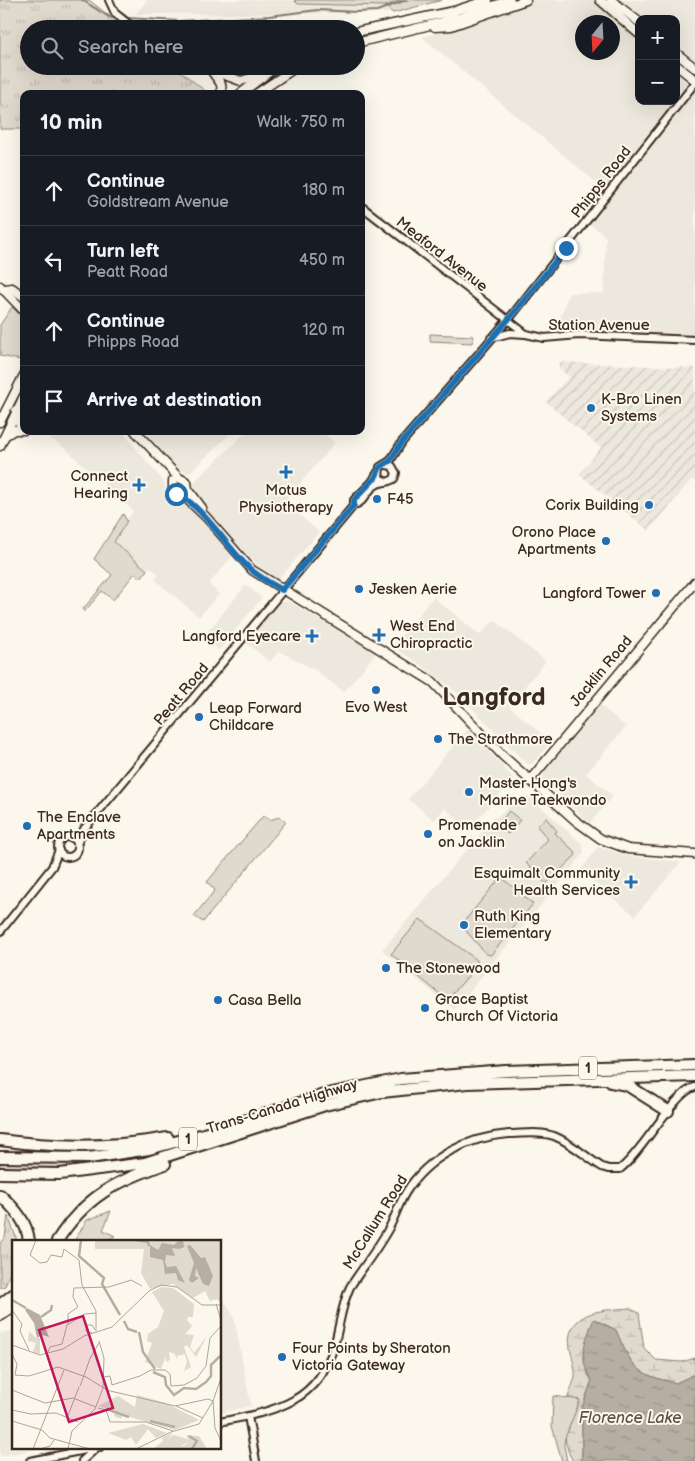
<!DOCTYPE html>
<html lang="en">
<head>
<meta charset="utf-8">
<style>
  :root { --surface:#171b24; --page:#20242c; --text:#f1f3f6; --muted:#9ea1a6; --line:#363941 }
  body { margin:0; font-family:"Balsamiq Sans",sans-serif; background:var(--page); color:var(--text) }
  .controls { position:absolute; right:15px; top:15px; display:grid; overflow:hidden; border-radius:10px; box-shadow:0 5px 20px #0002 }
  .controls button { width:45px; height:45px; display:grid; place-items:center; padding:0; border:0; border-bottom:1px solid var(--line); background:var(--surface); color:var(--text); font:25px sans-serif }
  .compass { position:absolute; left:575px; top:15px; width:45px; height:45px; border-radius:50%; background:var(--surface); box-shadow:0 5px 20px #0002; rotate:198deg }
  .stop { position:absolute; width:15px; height:15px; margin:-11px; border:4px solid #1f6fb2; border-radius:50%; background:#fff }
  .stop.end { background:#1f6fb2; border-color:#fff; box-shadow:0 1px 5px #0008 }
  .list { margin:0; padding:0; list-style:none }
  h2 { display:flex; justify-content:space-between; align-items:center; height:65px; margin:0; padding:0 20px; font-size:21px }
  h2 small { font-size:16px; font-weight:400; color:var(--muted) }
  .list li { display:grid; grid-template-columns:32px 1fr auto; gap:15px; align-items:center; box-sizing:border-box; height:70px; padding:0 20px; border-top:1px solid var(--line) }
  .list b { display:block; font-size:19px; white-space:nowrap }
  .list p { margin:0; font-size:16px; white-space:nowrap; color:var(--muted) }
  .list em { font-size:16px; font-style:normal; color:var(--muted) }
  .icon { flex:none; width:28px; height:28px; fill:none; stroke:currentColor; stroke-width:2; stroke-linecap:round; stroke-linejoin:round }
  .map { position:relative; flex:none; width:695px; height:1461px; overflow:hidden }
  .search { position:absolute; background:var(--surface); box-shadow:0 5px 20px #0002; left:20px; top:20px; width:345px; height:55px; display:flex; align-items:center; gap:12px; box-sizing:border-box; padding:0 18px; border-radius:28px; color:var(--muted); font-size:19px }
  .panel { position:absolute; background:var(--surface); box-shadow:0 5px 20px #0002; left:20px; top:90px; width:345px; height:345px; border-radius:10px }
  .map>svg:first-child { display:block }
  .built { fill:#ede8dd; fill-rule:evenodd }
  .industrial { fill:url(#industrial-furrows) }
  .grass { fill:url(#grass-tufts); stroke:#8d8276 }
  .wetland { fill:url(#wetland-marsh); stroke:#8d8276 }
  .green { fill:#dfd9ce; stroke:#8d8276 }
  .water { fill:url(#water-ripples); stroke:#85796d }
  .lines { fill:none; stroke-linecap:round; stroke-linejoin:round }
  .stream { stroke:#85796d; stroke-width:2 }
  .minor-casing { stroke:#3b2a1e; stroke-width:10 }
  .major-casing { stroke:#3b2a1e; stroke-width:11 }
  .highway-casing { stroke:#3b2a1e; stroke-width:14 }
  .minor { stroke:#fbf7ec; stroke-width:6 }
  .major { stroke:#fbf7ec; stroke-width:8 }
  .highway { stroke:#fbf7ec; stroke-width:10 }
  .route { stroke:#1f6fb2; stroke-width:6 }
  .poi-dot { fill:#1f6fb2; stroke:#fbf7ec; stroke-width:2 }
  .labels { text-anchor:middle; stroke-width:4; stroke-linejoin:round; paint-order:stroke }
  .shield { fill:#fbf7ec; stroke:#75685c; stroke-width:1 }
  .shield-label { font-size:14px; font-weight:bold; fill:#3b2a1e }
  .street-label { font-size:15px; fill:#3b2a1e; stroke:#fbf7ec }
  .poi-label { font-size:15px; fill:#3b2a1e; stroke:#fbf7ec; text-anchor:start }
  .water-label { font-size:16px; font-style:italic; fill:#605246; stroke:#fbf7ec }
  .town-label { font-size:25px; font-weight:bold; fill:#3b2a1e; stroke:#fbf7ec }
  .inset-river { fill:none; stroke:#b6aea2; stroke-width:2.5 }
  .inset-road { fill:none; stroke:#aea59a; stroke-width:1 }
  .view { fill:#c2185b; fill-opacity:0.15; stroke:#c2185b; stroke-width:2.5 }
  .inset-edge { fill:none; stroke:#3b2a1e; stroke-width:2.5 }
</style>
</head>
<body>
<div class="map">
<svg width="695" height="1461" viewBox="0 0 695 1461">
  <defs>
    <pattern id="industrial-furrows" width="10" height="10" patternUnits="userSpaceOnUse" patternTransform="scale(1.25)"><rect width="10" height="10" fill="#ede8dd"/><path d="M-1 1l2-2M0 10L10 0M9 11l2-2" fill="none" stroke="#ccc7bd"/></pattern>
    <pattern id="grass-tufts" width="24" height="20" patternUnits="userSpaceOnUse" patternTransform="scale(1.25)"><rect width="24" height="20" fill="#dfd9ce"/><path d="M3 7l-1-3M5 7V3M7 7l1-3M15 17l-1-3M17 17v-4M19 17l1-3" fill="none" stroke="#c0bab0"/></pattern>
    <pattern id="wetland-marsh" width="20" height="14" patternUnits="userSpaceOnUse" patternTransform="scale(1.25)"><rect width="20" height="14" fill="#dfd9ce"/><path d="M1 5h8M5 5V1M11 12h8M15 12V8" fill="none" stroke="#c0bab0"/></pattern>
    <pattern id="water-ripples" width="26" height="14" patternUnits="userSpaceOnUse" patternTransform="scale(1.25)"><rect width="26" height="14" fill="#b6aea2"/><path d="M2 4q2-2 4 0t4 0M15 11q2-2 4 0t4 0" fill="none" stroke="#958e83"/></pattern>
  </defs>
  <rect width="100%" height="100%" fill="#fbf7ec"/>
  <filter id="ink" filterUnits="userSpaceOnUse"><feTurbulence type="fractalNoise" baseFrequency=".02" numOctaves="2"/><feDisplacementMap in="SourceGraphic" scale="10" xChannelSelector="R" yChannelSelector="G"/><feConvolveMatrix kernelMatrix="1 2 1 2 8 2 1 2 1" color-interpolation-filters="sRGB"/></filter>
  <g filter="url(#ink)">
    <path class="built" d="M147 0H378L393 13 136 14Z
      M533 0H695V336L558 330V324L569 293H604L606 237 582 217 604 189 422 37 485 20ZM639 19H676V101H639ZM582 22H612V52H582Z
      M40 431H122L163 481 166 490 174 501 182 503 194 494V482L247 431H321L335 443 284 502 319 532 278 580 258 566 240 547 209 584 219 594 199 617 155 580 159 575 150 567 147 570 113 542 133 511 66 449Z
      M145 431H233L189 473 177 470Z
      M246 585 262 598 219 650 203 637Z
      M433 597 480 635 494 620 546 661 509 706 551 742 532 764H527L455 691 417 662 392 647Z
      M288 601 376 653 344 692 315 670 279 651 270 662 245 642 278 602Z
      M599 704 626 727 586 774 613 796 590 823 544 782 543 773Z
      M468 729 514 779 468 829 445 808 434 820 408 799Z
      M524 796 531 798 582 844 584 853 454 1010 382 950 491 821Z
      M598 847 629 856 681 862 635 916 580 871Z
      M220 1292 234 1317 251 1406 220 1413Z
      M14 1330V1447H50L0 1456V1333Z"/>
    <path class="industrial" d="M559 362 695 368V481L692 479 649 531 579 474 601 448 546 402 569 377 559 368Z"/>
    <path class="grass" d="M0 0H89L126 29H29V66H174L209 94H24V129H0Z
      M137 1157C94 1172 45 1169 0 1169V1161L61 1163Z
      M8 1216 16 1237V1241H14L13 1265 5 1286 0 1288V1243L5 1237Z"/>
    <path class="wetland" d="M629 1308 639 1313 644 1348 656 1360 682 1362 695 1358V1374L676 1383C636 1375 631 1366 616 1330L594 1319 588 1375 592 1380 582 1408V1461H573C561 1442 564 1415 569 1394 571 1387 576 1379 575 1372 574 1357 564 1341 573 1327 584 1309 610 1310 629 1308Z"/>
    <path class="green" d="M294 0H401L385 6 298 4Z
      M405 0H442L393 13 386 7Z
      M12 307 24 319V357L21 360 0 356V325Z
      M430 334 473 336 472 343 430 341Z
      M123 514 127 521 114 542 147 570 141 578 135 573 113 600 102 591 84 612 83 609 112 575 94 559Z
      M509 811 520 820 508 834 497 826Z
      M263 816 270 820 279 817 286 822 203 922 194 916 215 890 207 882Z
      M546 818 557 831 555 833 576 853 575 856 546 884 526 863 548 839 537 826Z
      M501 877 533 904 491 955 486 954 461 925Z
      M420 919 477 960 478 965 447 1000 391 954Z
      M111 1211 103 1230 115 1236 105 1241H74L87 1220Z
      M553 1396 580 1400 565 1438 564 1445 567 1461H562L552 1426Z"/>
    <path class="water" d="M594 1319 616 1330C631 1366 636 1375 676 1383L695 1374V1461H582V1408L592 1380C577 1359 585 1340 594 1319Z"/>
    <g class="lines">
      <path class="stream" d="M82 0 109 17 116 18
        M126 18 179 21 269 16 318 10 356 12 377 11 406 0"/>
      <g class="minor-casing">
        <path id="minor" d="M109 0 115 13 135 29
          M361 206 526 334 544 338 579 335 695 340
          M491 338 510 333 525 334
          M386 465 392 466 396 473 394 479 387 482 379 478 380 467 390 461 402 442 513 314 695 83
          M354 505C368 502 366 484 385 482
          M58 847a10 10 0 1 1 20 0a10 10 0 1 1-20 0Z
          M77 844 84 829 354 505V500L372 482 378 472
          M0 932 52 867 59 850
          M248 1416 256 1461
          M220 1422C272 1411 317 1405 334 1346 340 1326 341 1306 350 1287 363 1267 379 1247 390 1226 396 1215 399 1203 406 1192 428 1157 468 1137 509 1134 523 1134 540 1131 554 1136 572 1143 586 1157 602 1167L609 1169H620C642 1153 674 1092 695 1087
          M30 1461 100 1447
          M82 1461 94 1450"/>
      </g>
      <g class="major-casing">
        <path id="major" d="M600 0 639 34
          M611 0 639 22
          M435 27 451 26 526 0
          M356 32 454 11 488 0
          M356 43 459 18 510 0
          M676 53 695 68
          M676 65 695 80
          M211 70 241 81 266 73
          M211 70 221 84 222 94
          M240 94 277 66
          M256 94 298 66
          M0 286 24 311
          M5 289 12 288 24 297
          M16 410 19 423 24 427
          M0 422 24 375
          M135 431 179 478 187 482 188 489
          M6 435 14 430H24
          M0 446 24 396
          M173 481V490L187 499 206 517 252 570 433 682 503 756 576 821 601 839 628 849 695 854
          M188 489 202 508
          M530 780 695 582"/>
      </g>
      <g class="highway-casing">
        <path id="highway" d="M611 1082 627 1085 668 1111
          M0 1140C57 1148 112 1148 168 1138
          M0 1157 89 1158 149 1149 204 1134 327 1094 401 1079 506 1071 695 1065
          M0 1173 60 1174 145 1163 325 1105 382 1092 467 1083 695 1076
          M0 1195C14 1208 27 1221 29 1241
          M57 1241C85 1197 116 1181 165 1164
          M0 1305 14 1294
          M0 1315 14 1306"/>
      </g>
      <use href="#minor" class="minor"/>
      <use href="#major" class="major"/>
      <use href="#highway" class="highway"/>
    </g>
  </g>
  <g class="lines" filter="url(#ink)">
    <path class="route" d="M176 494C196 499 230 550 247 566 257 576 270 583 282 590L354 505V500L375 478 380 467 390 461 402 442 513 314 566 248"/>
  </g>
  <g class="poi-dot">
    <circle cx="591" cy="408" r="5"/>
    <path d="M283.5 464.5h5v5h5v5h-5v5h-5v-5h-5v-5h5z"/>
    <path d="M136.5 477.5h5v5h5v5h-5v5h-5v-5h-5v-5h5z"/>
    <circle cx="377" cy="499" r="5"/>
    <circle cx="649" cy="505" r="5"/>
    <circle cx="606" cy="541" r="5"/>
    <circle cx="359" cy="589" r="5"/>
    <circle cx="656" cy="593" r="5"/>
    <path d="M376.5 627.5h5v5h5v5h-5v5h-5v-5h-5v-5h5z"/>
    <path d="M309.5 628.5h5v5h5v5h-5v5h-5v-5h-5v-5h5z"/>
    <circle cx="376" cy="690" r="5"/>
    <circle cx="199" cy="717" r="5"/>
    <circle cx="438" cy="739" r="5"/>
    <circle cx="469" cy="792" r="5"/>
    <circle cx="27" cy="826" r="5"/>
    <circle cx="428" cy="834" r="5"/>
    <path d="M628.5 874.5h5v5h5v5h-5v5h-5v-5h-5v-5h5z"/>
    <circle cx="464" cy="925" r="5"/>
    <circle cx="386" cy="968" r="5"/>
    <circle cx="218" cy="1000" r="5"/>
    <circle cx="425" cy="1008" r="5"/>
    <circle cx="282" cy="1357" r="5"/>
  </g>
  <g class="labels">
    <g class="shield">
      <rect x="579" y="1056.5" width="18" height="23" rx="4"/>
      <rect x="179" y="1127.5" width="18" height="23" rx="4"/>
    </g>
    <g class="shield-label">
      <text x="588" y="1073">1</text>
      <text x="188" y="1144">1</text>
    </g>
    <g class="street-label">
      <text transform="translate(601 182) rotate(-52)" y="5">Phipps Road</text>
      <text transform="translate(442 254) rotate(38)" y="5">Meaford Avenue</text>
      <text x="599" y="330">Station Avenue</text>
      <text transform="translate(601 671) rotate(-50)" y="5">Jacklin Road</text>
      <text transform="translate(181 694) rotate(-50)" y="5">Peatt Road</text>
      <text transform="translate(282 1106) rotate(-17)" y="5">Trans-Canada Highway</text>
      <text transform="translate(375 1222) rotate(-58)" y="5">McCallum Road</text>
    </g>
    <g class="poi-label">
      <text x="601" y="404">K-Bro Linen<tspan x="601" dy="17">Systems</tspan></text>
      <text x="128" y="481" text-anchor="end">Connect<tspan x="128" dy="17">Hearing</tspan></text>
      <text x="286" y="495" text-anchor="middle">Motus<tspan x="286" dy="17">Physiotherapy</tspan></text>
      <text x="387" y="504">F45</text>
      <text x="639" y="510" text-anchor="end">Corix Building</text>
      <text x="596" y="537" text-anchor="end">Orono Place<tspan x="596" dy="17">Apartments</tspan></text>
      <text x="369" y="594">Jesken Aerie</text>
      <text x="646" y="598" text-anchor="end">Langford Tower</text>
      <text x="390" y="631">West End<tspan x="390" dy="17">Chiropractic</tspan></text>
      <text x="301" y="641" text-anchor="end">Langford Eyecare</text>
      <text x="376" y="712" text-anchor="middle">Evo West</text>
      <text x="209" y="713">Leap Forward<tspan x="209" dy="17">Childcare</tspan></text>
      <text x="448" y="744">The Strathmore</text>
      <text x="479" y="788">Master Hong's<tspan x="479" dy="17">Marine Taekwondo</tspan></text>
      <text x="37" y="822">The Enclave<tspan x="37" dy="17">Apartments</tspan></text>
      <text x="438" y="830">Promenade<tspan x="438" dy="17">on Jacklin</tspan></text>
      <text x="620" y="878" text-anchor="end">Esquimalt Community<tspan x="620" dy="17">Health Services</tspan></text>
      <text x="474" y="921">Ruth King<tspan x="474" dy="17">Elementary</tspan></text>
      <text x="396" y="973">The Stonewood</text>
      <text x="435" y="1004">Grace Baptist<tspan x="435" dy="17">Church Of Victoria</tspan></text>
      <text x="228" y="1005">Casa Bella</text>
      <text x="292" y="1353">Four Points by Sheraton<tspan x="292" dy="17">Victoria Gateway</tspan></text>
    </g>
    <g class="water-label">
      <text x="630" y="1423">Florence Lake</text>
    </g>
    <g class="town-label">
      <text x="494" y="705">Langford</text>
    </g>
  </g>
  <g transform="translate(12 1240)">
    <rect width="209" height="209" fill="#fbf7ec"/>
    <path d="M125 155 154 163 187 180 163 190 111 175 109 179 102 176 103 172 86 166 106 156 123 167ZM162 195 175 199 177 201 168 207 155 206 158 201 156 198Z" fill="#dfd9ce"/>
    <path d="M161 193 156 198 158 201 155 206H172L177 201 174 195 187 196 195 209H141L151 201 150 197Z" fill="#dfd9ce"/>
    <path d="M131 184 155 193 144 198 136 189 124 205 119 197 114 200 96 193Z" fill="#dfd9ce"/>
    <path d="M83 0H209V64L205 59 198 61 193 51 181 58 161 44 138 49 129 33 132 9H83ZM150 47 161 48 182 64 181 77H176L175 80 180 86 173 94 182 95 178 107 182 113 195 96 184 117 175 105 172 107 179 127 172 131 175 122 173 114 165 116V120L163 114 157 112 158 120 154 122V116L149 129 133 122 140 103 135 101 136 94 146 87 152 71 140 52ZM17 91 24 98H28V114L21 112 24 103 16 101Z" fill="#dfd9ce"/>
    <path d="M167 0H171L172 7 178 5 189 18 193 17 201 36 197 46 191 44 184 28 183 36 187 38 180 43 177 40 182 23 175 6 167 9 160 8 163 16 154 15 153 22 155 27 164 26 173 43 166 40 164 33 153 34 151 20 138 17V5L146 10 150 3 162 5ZM15 68 28 75 37 97 30 95 25 98 22 83 13 70Z" fill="#b6aea2"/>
    <path class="inset-river" d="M69 0 67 16 92 38 90 44 108 75M124 0 136 2 137 6M0 60 14 68M29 77 39 70 40 65M112 81 116 89 125 92M127 92 131 112 143 129M141 132 153 137 154 145 162 155 172 148 184 149 194 142 199 136V125L208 116M94 169 117 177M138 181 163 187M177 196 185 201 180 209"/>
    <path class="inset-road" d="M24 0 18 15 28 23 35 22 39 15 50 17 52 9M52 9 67 20 70 45 84 71V91M204 64 209 80M0 70 10 84 8 91 17 110M56 84V74L66 67 61 57 62 48 97 47 119 40 130 46M80 93 74 91 75 85H80L83 90M0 105 28 115 51 109 72 96 100 87 137 51 149 45 165 47 190 65H209M36 112 38 107 50 104 55 85 73 74 84 73M0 114 5 124 3 135 17 136 46 127 74 137 95 150M79 117 87 103M92 137 98 136 100 145 128 136 139 130H153L158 134 159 146 172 145 185 138 194 126 198 98 209 86M68 146 79 116M0 150 33 163 61 158 84 167M94 150 163 166 196 159 201 161M201 161 203 188 209 201M164 166 191 178M86 168 94 170 98 182H134L161 191M0 170 19 174 44 173 66 182M55 178 67 147M0 181 30 190 38 198 78 209M21 209 52 130M28 209 38 206 42 200M56 209 60 191 83 169 91 148 92 118 87 101M124 209 159 192 187 184 201 161 209 138"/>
    <path class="view" d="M71 76 101 168 57 182 27 90Z"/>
    <rect width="209" height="209" class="inset-edge"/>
  </g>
</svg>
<div class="controls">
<button>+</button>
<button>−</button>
</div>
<svg class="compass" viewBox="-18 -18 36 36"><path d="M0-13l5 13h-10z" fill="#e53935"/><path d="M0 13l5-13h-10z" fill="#9ea1a6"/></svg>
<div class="stop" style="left:176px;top:494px"></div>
<div class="stop end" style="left:566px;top:248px"></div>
<div class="search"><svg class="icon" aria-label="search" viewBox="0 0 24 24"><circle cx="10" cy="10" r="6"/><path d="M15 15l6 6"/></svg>Search here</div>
<section class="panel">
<h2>10 min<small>Walk · 750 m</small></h2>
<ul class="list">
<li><svg class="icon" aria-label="ahead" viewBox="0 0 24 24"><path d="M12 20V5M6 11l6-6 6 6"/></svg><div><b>Continue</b><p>Goldstream Avenue</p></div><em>180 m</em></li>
<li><svg class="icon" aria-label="left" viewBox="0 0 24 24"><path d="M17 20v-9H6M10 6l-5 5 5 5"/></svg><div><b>Turn left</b><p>Peatt Road</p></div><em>450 m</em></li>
<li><svg class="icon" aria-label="ahead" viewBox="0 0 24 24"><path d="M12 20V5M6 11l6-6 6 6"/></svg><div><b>Continue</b><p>Phipps Road</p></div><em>120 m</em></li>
<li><svg class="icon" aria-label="arrive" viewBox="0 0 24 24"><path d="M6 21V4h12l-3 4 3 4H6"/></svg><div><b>Arrive at destination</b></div></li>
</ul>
</section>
</div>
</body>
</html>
